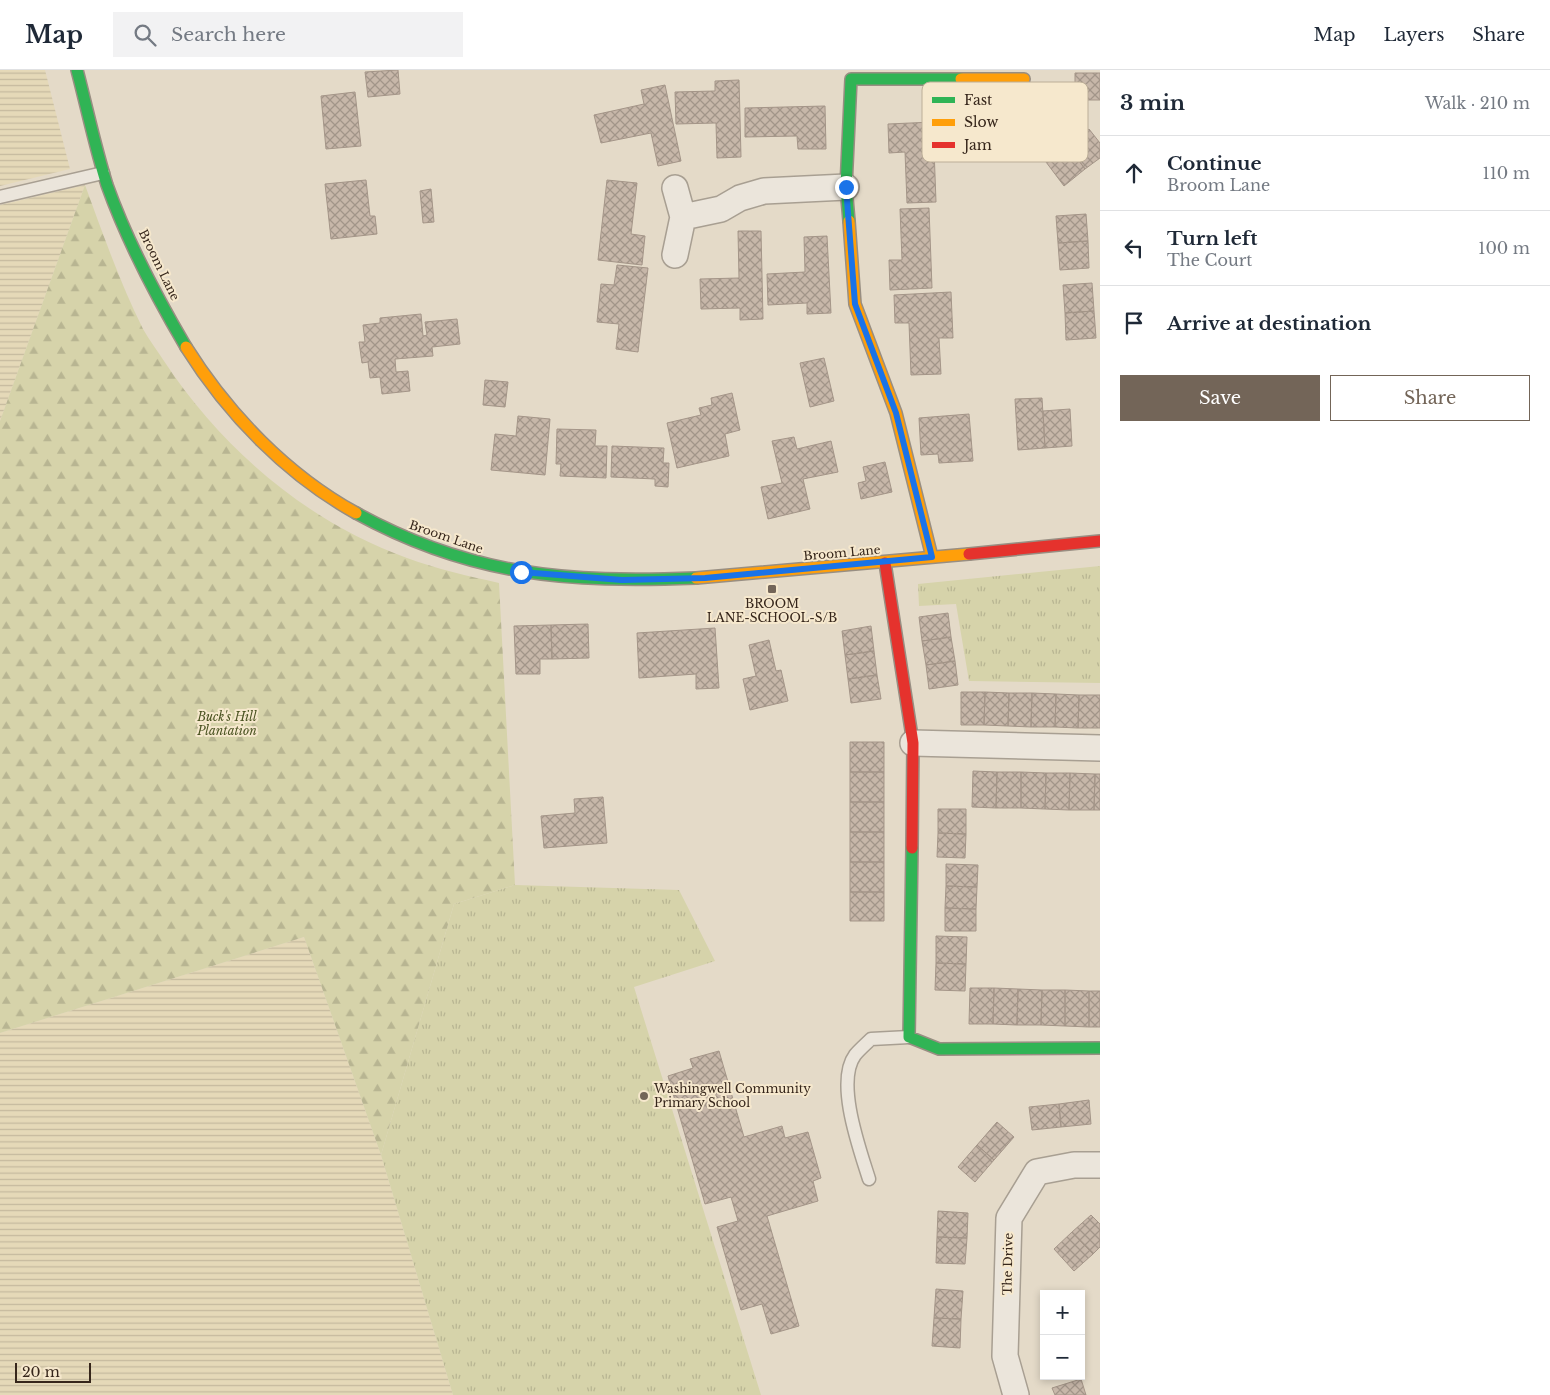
<!DOCTYPE html>
<html lang="en">
<head>
<meta charset="utf-8">
<style>
  :root { --surface:#fff; --page:#f2f2f3; --text:#1f2937; --muted:#747a83; --line:#e0e1e3; --accent:#736558 }
  body { margin:0; font-family:"Libre Baskerville",serif; background:var(--page); color:var(--text) }
  .controls { position:absolute; right:15px; bottom:15px; display:grid; overflow:hidden; border-radius:0px; box-shadow:0 2px 8px #0003 }
  .controls button { width:45px; height:45px; display:grid; place-items:center; padding:0; border:0; border-bottom:1px solid var(--line); background:var(--surface); color:var(--text); font:25px sans-serif }
  .scale { position:absolute; left:15px; bottom:12px; width:76px; box-sizing:border-box; padding-left:5px; border:2px solid #36261b; border-top:0; font-size:14px; line-height:18px; white-space:nowrap; color:#36261b; -webkit-text-stroke:4px #f6e8cd; paint-order:stroke }
  .stop { position:absolute; width:15px; height:15px; margin:-11px; border:4px solid #1a73e8; border-radius:50%; background:#fff }
  .stop.end { background:#1a73e8; border-color:#fff; box-shadow:0 1px 5px #0008 }
  .list { margin:0; padding:0; list-style:none }
  h2 { display:flex; justify-content:space-between; align-items:center; height:65px; margin:0; padding:0 20px; font-size:21px }
  h2 small { font-size:16px; font-weight:400; color:var(--muted) }
  .list li { display:grid; grid-template-columns:32px 1fr auto; gap:15px; align-items:center; box-sizing:border-box; height:75px; padding:0 20px; border-top:1px solid var(--line) }
  .list b { display:block; font-size:19px; white-space:nowrap }
  .list p { margin:0; font-size:16px; white-space:nowrap; color:var(--muted) }
  .list em { font-size:16px; font-style:normal; color:var(--muted) }
  .actions { display:flex; gap:10px; padding:15px 20px }
  .actions a { flex:1; padding:11px 0; border:1px solid var(--accent); border-radius:0px; text-align:center; font-size:18px; color:var(--accent) }
  .actions .main { background:var(--accent); color:#fff }
  .icon { flex:none; width:28px; height:28px; fill:none; stroke:currentColor; stroke-width:2; stroke-linecap:round; stroke-linejoin:round }
  .map { position:relative; flex:none; width:1100px; height:1325px; overflow:hidden }
  header { display:flex; align-items:center; gap:30px; box-sizing:border-box; height:70px; padding:0 25px; background:var(--surface); border-bottom:1px solid var(--line) }
  header strong { font-size:24px }
  nav { display:flex; gap:28px; margin-inline-start:auto; font-size:18px }
  .search { width:350px; height:45px; background:var(--page); display:flex; align-items:center; gap:12px; box-sizing:border-box; padding:0 18px; border-radius:0px; color:var(--muted); font-size:19px }
  main { display:flex }
  aside { flex:1; background:var(--surface) }
  .map>svg:first-child { display:block }
  .farmland { fill:url(#farmland-rules) }
  .grass { fill:url(#grass-tufts) }
  .forest { fill:url(#forest-firs) }
  .building { fill:url(#building-cross-hatch); stroke:#a49588 }
  .lines { fill:none; stroke-linecap:round; stroke-linejoin:round }
  .lane-casing { stroke:#a89f92; stroke-width:15 }
  .street-casing { stroke:#a89f92; stroke-width:28 }
  .fast-casing { stroke:#988e82; stroke-width:14 }
  .slow-casing { stroke:#988e82; stroke-width:14 }
  .jam-casing { stroke:#988e82; stroke-width:14 }
  .lane { stroke:#ebe5db; stroke-width:12 }
  .street { stroke:#ebe5db; stroke-width:25 }
  .fast { stroke:#30b455; stroke-width:11 }
  .slow { stroke:#ff9f0a; stroke-width:11 }
  .jam { stroke:#e5322d; stroke-width:11 }
  .route { stroke:#1a73e8; stroke-width:6 }
  .poi-dot { fill:#736558; stroke:#f6e8cd; stroke-width:2 }
  .labels { text-anchor:middle; stroke-width:4; stroke-linejoin:round; paint-order:stroke }
  .street-label { font-size:12px; fill:#36261b; stroke:#f6e8cd }
  .poi-label { font-size:12px; fill:#36261b; stroke:#f6e8cd }
  .park-label { font-size:12px; font-style:italic; fill:#4a5321; stroke:#f6e8cd }
  .key { fill:#f6e8cd; stroke:#bcae98; stroke-width:1 }
  .key-label { font-size:14px; fill:#36261b }
</style>
</head>
<body>
<header>
<strong>Map</strong>
<div class="search"><svg class="icon" aria-label="search" viewBox="0 0 24 24"><circle cx="10" cy="10" r="6"/><path d="M15 15l6 6"/></svg>Search here</div>
<nav><a>Map</a><a>Layers</a><a>Share</a></nav>
</header>
<main>
<div class="map">
<svg width="1100" height="1325" viewBox="0 0 1100 1325">
  <defs>
    <pattern id="farmland-rules" width="6" height="5" patternUnits="userSpaceOnUse" patternTransform="scale(1.25)"><rect width="6" height="5" fill="#e5d9b8"/><path d="M0 2.5h6" fill="none" stroke="#c5ba9e"/></pattern>
    <pattern id="grass-tufts" width="24" height="20" patternUnits="userSpaceOnUse" patternTransform="scale(1.25)"><rect width="24" height="20" fill="#d6d3aa"/><path d="M3 7l-1-3M5 7V3M7 7l1-3M15 17l-1-3M17 17v-4M19 17l1-3" fill="none" stroke="#b8b592"/></pattern>
    <pattern id="forest-firs" width="22" height="20" patternUnits="userSpaceOnUse" patternTransform="scale(1.25)"><rect width="22" height="20" fill="#d6d3aa"/><path d="M5 1l3.5 6h-7zM16 11l3.5 6h-7z" fill="#b8b592"/></pattern>
    <pattern id="building-cross-hatch" width="8" height="8" patternUnits="userSpaceOnUse" patternTransform="scale(1.25)"><rect width="8" height="8" fill="#c7b7a9"/><path d="M0 0l8 8M0 8l8-8" fill="none" stroke="#a29589"/></pattern>
  </defs>
  <rect width="100%" height="100%" fill="#e4dac8"/>
  <path class="farmland" d="M0 0H45L70 99 0 116Z
    M85 115 0 351V135Z
    M304 867 381 1085 453 1325H0V963Z"/>
  <path class="grass" d="M1100 496V613L969 611 956 534 919 536 918 514Z
    M515 815 679 820 715 891 634 917 761 1325H453L381 1085 454 834Z"/>
  <path class="forest" d="M85 115C103 164 120 213 143 259 149 270 157 280 164 291 222 379 307 452 407 488 437 499 468 506 499 513L515 815 454 834 381 1085 304 867 0 963V351Z"/>
  <path class="building" d="M398 0 400 24 368 27 365 2Z
    M1075 3H1100V30H1075Z
    M739 10 741 87 717 88 716 53 676 54 675 22 715 21V11Z
    M665 15 681 91 658 96 651 63 601 73 594 45 644 34 641 20Z
    M355 22 361 76 326 79 321 26Z
    M825 36 826 79H798L797 66 745 67V38Z
    M933 52 936 132 907 133 905 82 889 83 888 54Z
    M1089 59 1100 73V88L1085 99 1068 76Z
    M1068 76 1085 99 1064 116 1046 92Z
    M366 110 370 146H375L377 164 331 169 325 114Z
    M607 110 637 113 631 164 645 166 642 195 598 190Z
    M431 119 434 152 423 153 420 121Z
    M929 138 932 218 890 220 889 190H902L900 139Z
    M1086 144 1088 171 1058 173 1056 146Z
    M738 161H761L763 249 740 250V238L701 239 700 209 739 208Z
    M827 166 831 243 807 244V233L768 235 767 204 805 202 804 167Z
    M1088 171 1089 198 1060 200 1058 173Z
    M617 195 648 198 638 282 616 279 619 254 597 252 601 214 614 215Z
    M1092 213 1094 241 1065 243 1063 215Z
    M951 222 953 268H939L941 304 911 305 909 253H895L894 225Z
    M1094 241 1096 268 1066 270 1065 243Z
    M421 244 423 266 427 265 425 252 457 249 460 274 432 277 433 286 395 289 396 302 408 301 410 321 382 324 380 307 370 308 368 292 362 293 359 272H365L363 255 380 253V248Z
    M824 288 834 331 810 337 800 293Z
    M485 310 508 312 505 337 483 335Z
    M732 323 740 360 725 364 729 386 677 398 667 353 701 345 699 338 712 335 711 328Z
    M1042 328 1045 378 1018 380 1015 329Z
    M1070 339 1072 376 1045 378 1043 341Z
    M969 344 973 391 939 393 938 384 921 385 919 348Z
    M518 346 550 349 545 405 491 400 495 364 516 366Z
    M557 359 596 360 595 376H607L606 408 560 406 561 394H556Z
    M794 367 797 379 831 371 838 402 803 409 810 439 768 449 761 417 782 413 772 371Z
    M612 376 664 378 663 393H669L668 417 655 416V409L611 407Z
    M885 392 892 422 861 429 858 413 866 411 863 397Z
    M948 543 951 567 922 571 919 547Z
    M588 554 589 588 552 589 551 555Z
    M551 555 552 589H540V604H516L514 556Z
    M871 556 874 581 845 585 842 561Z
    M715 558 719 618 696 619V604L639 608 637 563Z
    M951 567 955 591 926 595 922 571Z
    M769 570 776 601 781 600 788 631 750 640 743 609 756 606 749 575Z
    M874 581 877 605 848 609 845 585Z
    M955 591 958 615 929 619 926 595Z
    M877 605 881 629 851 633 848 609Z
    M961 622H985L984 655H961Z
    M985 622 1009 623 1008 656 984 655Z
    M1009 623H1032L1031 657 1008 656Z
    M1032 623 1056 624 1055 657H1031Z
    M1056 624 1079 625 1078 658 1055 657Z
    M1079 625H1100V658H1078Z
    M850 672H884V702H850Z
    M973 701 997 702 996 738 972 737Z
    M850 702H884V732H850Z
    M997 702H1021V738H996Z
    M1021 702 1046 703 1045 739 1021 738Z
    M1046 703H1070L1069 740 1045 739Z
    M1070 703 1095 704 1094 740H1069Z
    M1095 704H1100V740H1094Z
    M603 727 607 773 544 778 541 746 575 743 574 729Z
    M850 732H884V762H850Z
    M938 739H966V764L938 763Z
    M850 762H884V792H850Z
    M938 763 966 764 965 788 937 787Z
    M850 792H884V822H850Z
    M946 794 978 795 977 817 946 816Z
    M946 816 977 817 976 839 945 838Z
    M850 822H884V851H850Z
    M945 838 976 839V861H945Z
    M936 866 967 867 966 894 936 893Z
    M936 893 966 894 965 921 935 920Z
    M970 918H994L993 954H969Z
    M994 918 1018 919 1017 955 993 954Z
    M1018 919 1042 920 1041 955H1017Z
    M1042 920H1065V956L1041 955Z
    M1065 920 1089 921V957L1065 956Z
    M1089 921H1100V957H1089Z
    M719 981 744 1067 782 1056 785 1068 808 1062 821 1108 813 1111 818 1131 767 1146 799 1256 771 1264 762 1234 741 1240 717 1157 738 1151 731 1127 705 1134 668 1006 693 998 690 989Z
    M1089 1030 1091 1054 1061 1057 1059 1034Z
    M1059 1034 1061 1057 1032 1060 1029 1037Z
    M997 1052 1014 1067 994 1090 977 1075Z
    M977 1075 994 1090 975 1112 958 1097Z
    M938 1141 968 1143 967 1168 937 1167Z
    M1091 1145 1100 1154V1177L1093 1184 1072 1162Z
    M1072 1162 1093 1184 1074 1201 1054 1179Z
    M937 1167 967 1168 965 1194 936 1193Z
    M936 1219 963 1221 961 1249 934 1248Z
    M934 1248 961 1249 960 1278 932 1276Z
    M1081 1309 1086 1325H1055L1052 1318Z"/>
  <g class="lines">
    <g class="lane-casing">
      <path id="lane" d="M0 127 103 103
        M869 1109C860 1080 835 1012 855 985 859 980 866 974 871 969L909 967"/>
    </g>
    <g class="street-casing">
      <path id="street" d="M683 147 721 139 740 128 764 121 846 117
        M675 185 683 147 675 118
        M913 673 1100 678
        M1016 1325 1005 1286 1009 1148 1037 1102 1074 1095H1100"/>
    </g>
    <g class="fast-casing">
      <path id="fast" d="M77 0C87 38 95 77 107 115 127 171 156 226 186 277
        M849 151 846 117 851 9H961
        M356 443C471 506 568 513 696 508
        M912 778 909 967 939 979 1100 978"/>
    </g>
    <g class="slow-casing">
      <path id="slow" d="M961 9H1024
        M849 151 855 234 896 343 932 487
        M186 277C228 344 287 405 356 443
        M696 508 969 484"/>
    </g>
    <g class="jam-casing">
      <path id="jam" d="M969 484 1100 471
        M885 493 913 673 912 778"/>
    </g>
    <use href="#lane" class="lane"/>
    <use href="#street" class="street"/>
    <use href="#fast" class="fast"/>
    <use href="#slow" class="slow"/>
    <use href="#jam" class="jam"/>
  </g>
  <g class="lines">
    <path class="route" d="M521 502 622 510 705 508 932 487 896 343 855 234 846 117"/>
  </g>
  <g class="poi-dot">
    <rect x="767" y="514" width="10" height="10" rx="2.5"/>
    <circle cx="644" cy="1026" r="5"/>
  </g>
  <g class="labels">
    <g class="street-label">
      <text transform="translate(159 195) rotate(64)" y="4">Broom Lane</text>
      <text transform="translate(446 467) rotate(19)" y="4">Broom Lane</text>
      <text transform="translate(842 483) rotate(-5)" y="4">Broom Lane</text>
      <text transform="translate(1008 1194) rotate(-89)" y="4">The Drive</text>
    </g>
    <g class="poi-label">
      <text x="772" y="538">BROOM<tspan x="772" dy="14">LANE-SCHOOL-S/B</tspan></text>
      <text x="654" y="1023" text-anchor="start">Washingwell Community<tspan x="654" dy="14">Primary School</tspan></text>
    </g>
    <g class="park-label">
      <text x="227" y="651">Buck's Hill<tspan x="227" dy="14">Plantation</tspan></text>
    </g>
  </g>
  <rect x="922" y="12" width="166" height="80" rx="8" class="key"/>
  <rect x="932" y="27" width="23" height="6" fill="#30b455"/>
  <rect x="932" y="49" width="23" height="7" fill="#ff9f0a"/>
  <rect x="932" y="72" width="23" height="6" fill="#e5322d"/>
  <g class="key-label">
    <text x="964" y="35">Fast</text>
    <text x="964" y="57">Slow</text>
    <text x="964" y="80">Jam</text>
  </g>
</svg>
<div class="controls">
<button>+</button>
<button>−</button>
</div>
<div class="scale">20 m</div>
<div class="stop" style="left:521px;top:502px"></div>
<div class="stop end" style="left:846px;top:117px"></div>
</div>
<aside>
<h2>3 min<small>Walk · 210 m</small></h2>
<ul class="list">
<li><svg class="icon" aria-label="ahead" viewBox="0 0 24 24"><path d="M12 20V5M6 11l6-6 6 6"/></svg><div><b>Continue</b><p>Broom Lane</p></div><em>110 m</em></li>
<li><svg class="icon" aria-label="left" viewBox="0 0 24 24"><path d="M17 20v-9H6M10 6l-5 5 5 5"/></svg><div><b>Turn left</b><p>The Court</p></div><em>100 m</em></li>
<li><svg class="icon" aria-label="arrive" viewBox="0 0 24 24"><path d="M6 21V4h12l-3 4 3 4H6"/></svg><div><b>Arrive at destination</b></div></li>
</ul>
<div class="actions"><a class="main">Save</a><a>Share</a></div>
</aside>
</main>
</body>
</html>
